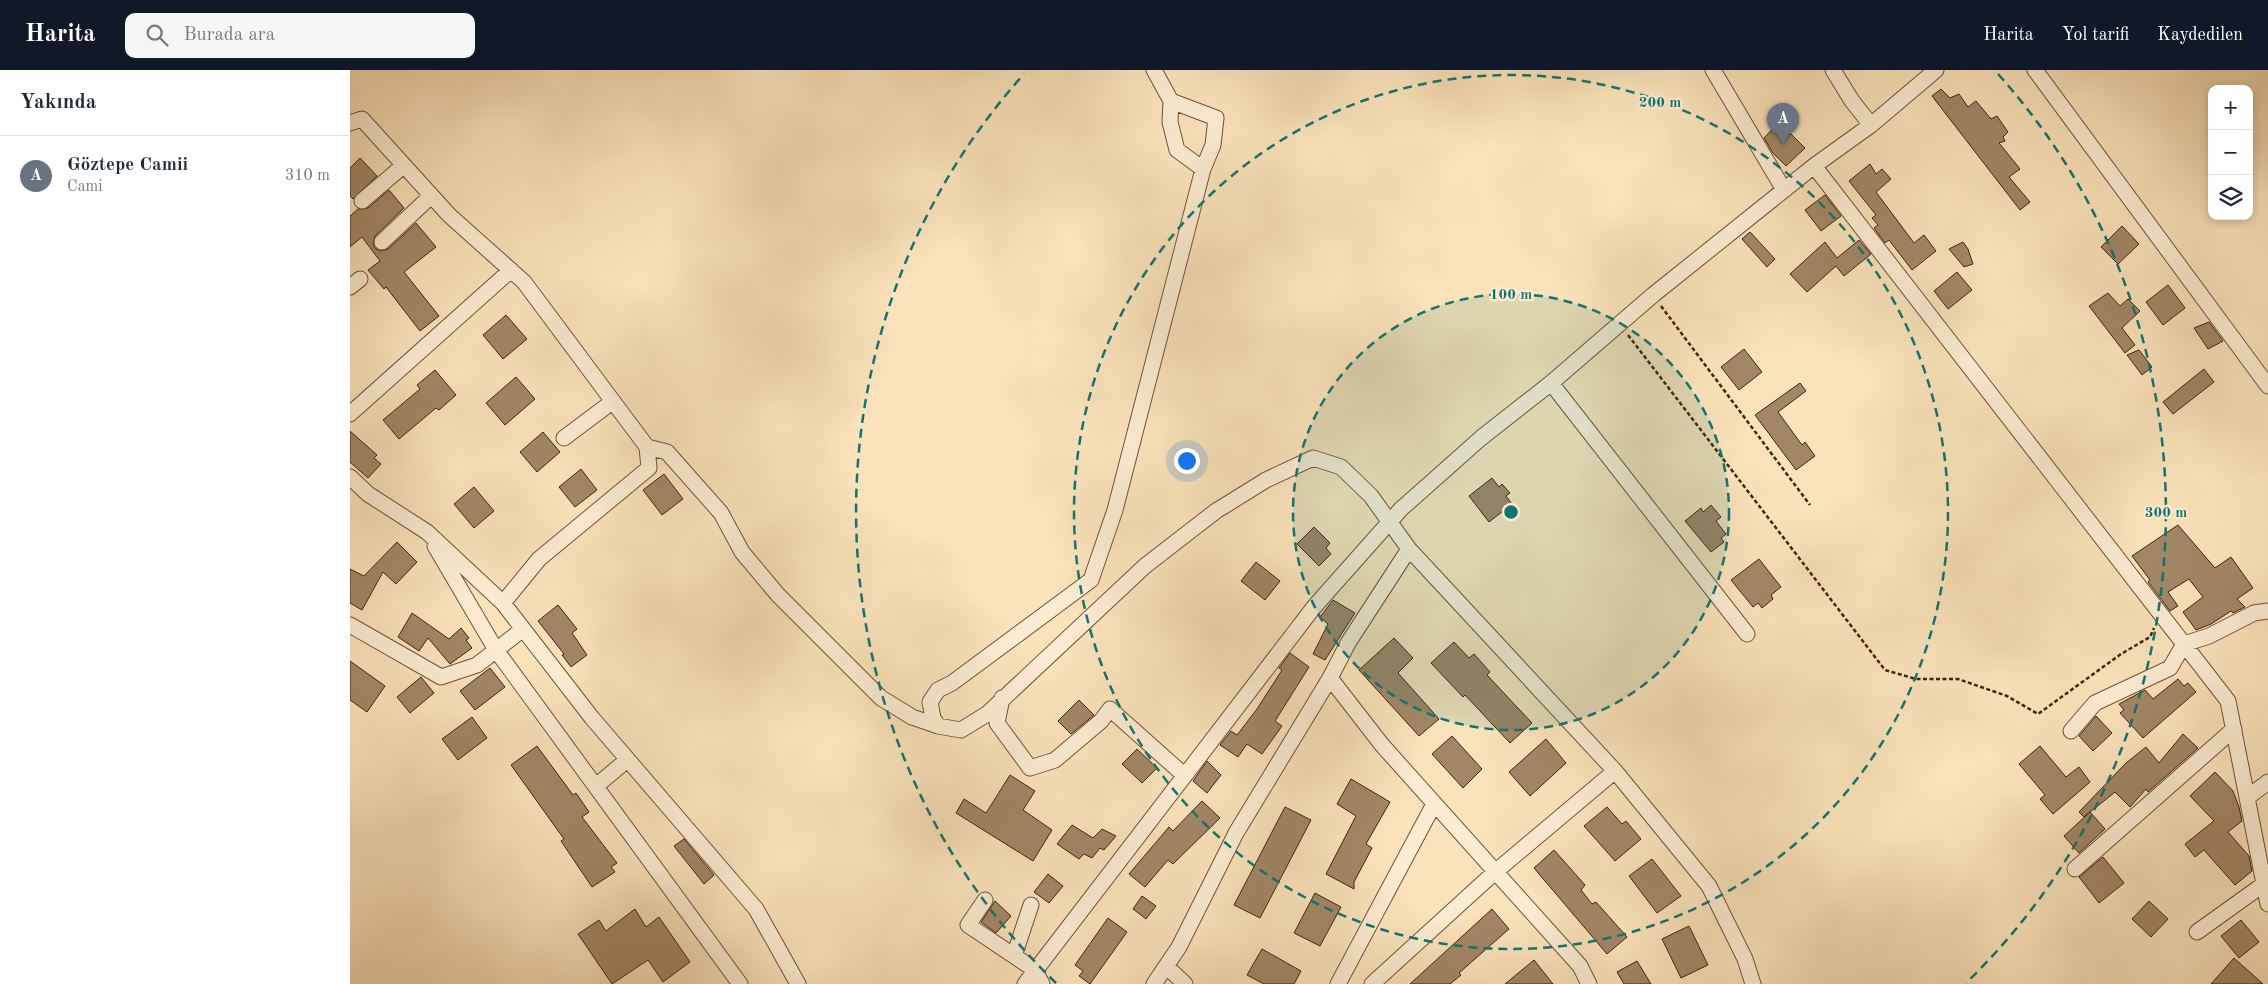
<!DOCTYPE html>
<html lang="tr">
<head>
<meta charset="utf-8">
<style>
  :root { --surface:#fff; --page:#f6f6f7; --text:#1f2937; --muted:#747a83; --line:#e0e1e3; --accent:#111827 }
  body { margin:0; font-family:"Old Standard TT",serif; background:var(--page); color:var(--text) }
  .controls { position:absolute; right:15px; top:15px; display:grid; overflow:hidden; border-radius:10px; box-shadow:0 2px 8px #0003 }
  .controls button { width:45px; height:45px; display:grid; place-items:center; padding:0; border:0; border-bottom:1px solid var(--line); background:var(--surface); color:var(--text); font:25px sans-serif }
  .you { position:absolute; left:836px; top:390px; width:18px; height:18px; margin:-12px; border:4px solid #fff; border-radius:50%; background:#1a73e8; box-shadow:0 0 0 8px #1a73e833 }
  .badge { display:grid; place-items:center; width:32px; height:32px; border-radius:50%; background:var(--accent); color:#fff; font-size:16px; font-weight:700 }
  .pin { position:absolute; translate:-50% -41px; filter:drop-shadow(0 1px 2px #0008) }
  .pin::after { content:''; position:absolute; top:26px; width:18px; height:15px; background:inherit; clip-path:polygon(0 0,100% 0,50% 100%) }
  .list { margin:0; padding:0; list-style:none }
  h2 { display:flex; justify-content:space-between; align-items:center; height:65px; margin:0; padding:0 20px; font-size:21px }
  h2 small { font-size:16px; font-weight:400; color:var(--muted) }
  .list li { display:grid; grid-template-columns:32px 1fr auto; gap:15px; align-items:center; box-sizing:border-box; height:80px; padding:0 20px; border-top:1px solid var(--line) }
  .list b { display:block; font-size:19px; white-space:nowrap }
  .list p { margin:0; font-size:16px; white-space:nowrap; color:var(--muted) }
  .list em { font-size:16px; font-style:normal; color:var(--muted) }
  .icon { flex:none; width:28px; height:28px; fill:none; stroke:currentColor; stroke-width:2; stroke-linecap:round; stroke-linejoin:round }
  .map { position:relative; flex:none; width:1918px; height:914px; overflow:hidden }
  header { display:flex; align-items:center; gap:30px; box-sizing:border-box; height:70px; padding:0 25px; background:var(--accent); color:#fff }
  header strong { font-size:24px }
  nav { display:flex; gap:28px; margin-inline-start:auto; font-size:18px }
  .search { width:350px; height:45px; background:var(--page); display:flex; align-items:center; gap:12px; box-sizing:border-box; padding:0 18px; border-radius:10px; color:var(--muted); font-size:19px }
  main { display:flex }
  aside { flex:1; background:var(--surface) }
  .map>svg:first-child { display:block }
  .building { fill:#a28667; stroke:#42230d }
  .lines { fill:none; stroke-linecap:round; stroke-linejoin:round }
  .minor-casing { stroke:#705338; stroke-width:17 }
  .path { stroke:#42230d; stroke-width:2.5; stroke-dasharray:4 2.5; stroke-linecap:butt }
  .minor { stroke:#fcecd2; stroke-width:15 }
  .ring { fill:none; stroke:#0f766e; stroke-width:2.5; stroke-dasharray:9 6 }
  .centre { fill:#0f766e; stroke:#fcecd2; stroke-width:2.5 }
  .ring-label { font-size:15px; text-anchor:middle; font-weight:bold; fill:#0f766e; stroke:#fcecd2; stroke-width:4.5; stroke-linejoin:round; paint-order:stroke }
</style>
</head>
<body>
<header>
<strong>Harita</strong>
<div class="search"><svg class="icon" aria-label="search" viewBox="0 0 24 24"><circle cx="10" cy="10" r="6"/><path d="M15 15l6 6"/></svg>Burada ara</div>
<nav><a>Harita</a><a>Yol tarifi</a><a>Kaydedilen</a></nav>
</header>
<main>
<aside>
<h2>Yakında<small></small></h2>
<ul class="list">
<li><span class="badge" style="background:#6b7280">A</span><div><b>Göztepe Camii</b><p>Cami</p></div><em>310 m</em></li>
</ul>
</aside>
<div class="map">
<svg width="1918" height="914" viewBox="0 0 1918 914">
  <rect width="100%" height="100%" fill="#fae2ba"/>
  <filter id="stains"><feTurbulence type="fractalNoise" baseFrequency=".004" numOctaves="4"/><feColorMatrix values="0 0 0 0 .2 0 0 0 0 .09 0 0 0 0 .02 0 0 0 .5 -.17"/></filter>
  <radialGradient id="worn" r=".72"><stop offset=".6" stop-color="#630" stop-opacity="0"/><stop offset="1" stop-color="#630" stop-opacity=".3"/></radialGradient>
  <path class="building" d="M1591 19 1600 28 1609 24 1618 37 1626 31 1641 49 1647 46 1658 62 1653 67 1655 71 1649 73 1670 99 1659 107 1680 132 1670 140 1582 26Z
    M1429 52 1455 78 1436 96 1423 83 1414 68Z
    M10 88 27 106 3 129 0 126V98Z
    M1520 94 1526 104 1532 99 1541 109 1526 122 1564 173 1574 165 1586 181 1562 200 1539 170 1535 173 1524 158 1528 155 1522 148 1526 145 1499 111Z
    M39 120 54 138 25 166 23 174 25 178 30 181 38 179 66 153 86 177 54 202 89 246 70 261 36 217 34 219 18 200 30 191 12 167 0 177V146L8 139 18 138Z
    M1475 125 1491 146 1471 161 1455 140Z
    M1772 156 1789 174 1768 194 1751 177Z
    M1400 162 1425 189 1417 197 1392 169Z
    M1509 170 1521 184 1494 206 1486 196 1457 222 1440 204 1475 172 1487 188Z
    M1613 172 1618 179 1623 194 1614 197 1599 179Z
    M1607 202 1622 220 1598 239 1584 221Z
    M1818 215 1835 238 1813 255 1796 232Z
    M1758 223 1770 236 1778 229 1790 241 1772 258 1785 275 1775 283 1739 236Z
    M156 245 177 269 153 289 133 265Z
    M1859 252 1873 271 1858 279 1844 258Z
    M1394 279 1412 302 1389 320 1371 297Z
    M1789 280 1802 297 1792 305 1777 285Z
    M1854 299 1864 312 1823 344 1813 332Z
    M85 300 106 325 89 340 86 338 49 369 33 350 70 319 67 315Z
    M166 307 185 329 155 355 136 333Z
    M1450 313 1456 321 1428 342 1452 375 1455 372 1465 386 1446 400 1405 345Z
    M0 361 27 385 24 388 31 394 18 408 0 392Z
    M193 362 210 382 187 402 170 382Z
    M231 399 247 420 225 437 209 417Z
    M314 404 333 429 312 445 293 420Z
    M1142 408 1149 417 1152 414 1160 423 1156 426 1162 434 1139 452 1119 426Z
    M124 417 144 441 124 458 104 434Z
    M1361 435 1371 447 1366 451 1376 464 1371 468 1374 472 1361 482 1335 451 1351 438 1353 442Z
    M1828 455 1865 498 1881 487 1903 518 1887 529 1895 537 1883 543 1881 541 1861 554 1846 560 1833 542 1853 527 1839 509 1818 522 1828 536 1820 541 1798 512 1800 510 1782 486Z
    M964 457 980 473 976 478 981 484 969 496 947 474Z
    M47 472 67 492 46 514 33 502 12 540 0 533V499L14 506Z
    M1409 489 1431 517 1421 525 1423 529 1412 538 1408 533 1403 537 1381 510Z
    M906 492 930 511 915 530 891 511Z
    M983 530 1005 543 975 590 963 584 978 554 970 547Z
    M208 535 227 559 222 563 237 585 221 597 212 585 214 584 188 551Z
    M62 543 99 569 111 558 119 568 116 570 122 578 100 594 78 568 69 581 48 567Z
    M1044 568 1063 588 1048 603 1089 649 1069 666 1009 600Z
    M1104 572 1119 588 1124 584 1140 602 1137 605 1182 653 1160 673 1115 625 1113 627 1081 593Z
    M940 583 959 597 925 651 932 656 912 684 897 674 888 687 870 675 881 661 887 665 907 639 932 600 929 598Z
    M0 591 35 616 17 642 0 630Z
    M140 598 155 617 125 640 110 621Z
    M71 607 84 623 60 643 47 627Z
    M1828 609 1834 616 1838 613 1846 622 1793 668 1770 643 1774 640 1769 634 1795 620 1803 629Z
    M729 630 744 645 721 664 708 651Z
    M1746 646 1762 663 1743 681 1729 666Z
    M122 647 137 668 108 690 92 669Z
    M1833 664 1848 678 1798 722 1796 719 1780 737 1765 722 1734 747 1729 742 1775 694 1796 677 1809 693Z
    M1102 666 1132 699 1113 718 1082 684Z
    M1196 669 1216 693 1180 726 1159 702Z
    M187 676 223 725 226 723 239 742 232 747 267 793 261 797 265 802 242 817 211 771 214 769 161 695Z
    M1690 676 1716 707 1729 697 1740 712 1703 744 1690 729 1695 725 1669 694Z
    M787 679 807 698 792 713 772 694Z
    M857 691 871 705 857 723 843 711Z
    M1865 702 1883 721 1889 737 1892 751 1878 762 1899 786 1902 801 1885 815 1854 780 1845 787 1835 774 1864 751 1840 726Z
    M660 705 685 721 673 740 702 760 683 791 606 743 614 729 636 743Z
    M1001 709 1040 732 1016 774 1022 778 1004 812V819L976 804 1006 746 987 734Z
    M852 731 870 748 823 794 818 790 795 817 779 804 819 757 823 761Z
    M935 737 961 750 910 848 884 835Z
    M1257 737 1272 754 1276 751 1291 769 1265 791 1234 756Z
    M1740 742 1755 759 1729 783 1714 766Z
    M722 755 743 768 752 759 766 766 754 780 750 778 742 788 734 784 729 789 707 774Z
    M334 769 364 805 354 814 324 776Z
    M1204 780 1235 815 1231 820 1242 834 1246 832 1277 867 1257 884 1184 798Z
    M1753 787 1774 813 1749 833 1729 807Z
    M1302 789 1331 826 1307 843 1279 806Z
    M698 804 713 816 699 833 684 822Z
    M965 823 991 837 970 876 944 863Z
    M792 826 806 836 796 849 783 839Z
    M645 831 661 846 646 863 631 852Z
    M1799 831 1818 849 1801 867 1782 849Z
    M285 839 296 857 309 847 340 892 313 912 298 890 262 914 228 864 249 850 256 861Z
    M1142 839 1159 859 1109 903 1111 905 1100 914H1060Z
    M758 848 777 862 740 914 729 906 733 901 725 895Z
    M1891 850 1909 872 1889 888 1871 866Z
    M1339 856 1358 895 1331 908 1312 869Z
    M912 879 951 901 944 914H914L897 905Z
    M1884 888 1913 914H1861Z
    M1184 890 1203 914H1155Z
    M1287 891 1301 914H1274L1267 902Z"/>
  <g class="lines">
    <g class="minor-casing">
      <path id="minor" d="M804 0 821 31 866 48 863 75 853 99
        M1363 0 1434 120
        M1483 0 1502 31 1521 55
        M1685 0 1918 316
        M821 31 820 52 827 80 853 99 765 440 741 510 602 613 588 620 580 632 583 648 588 656 611 660 637 644 795 496 866 441 916 410 963 388 991 397 1021 426 1059 479 1265 701 1359 816 1395 889 1403 914
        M0 53 12 49 99 145 174 212 297 377 299 398 189 489 153 533
        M1464 96 1878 631 1918 834
        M12 131 53 96
        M32 172 81 126
        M0 217 10 209
        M1201 313 1397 564
        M0 344 161 200
        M214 368 262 332
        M297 377 317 382 371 443 392 482 428 525 531 628 562 647 588 656
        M0 407 18 424 77 462 153 533 242 648 406 839 448 914
        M85 476 146 580 390 914
        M0 555 91 607 127 595 173 559
        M980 608 1032 675 1230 896 1239 914
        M652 628 647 653 680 698 705 690 751 651 760 639 834 705
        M1721 661 1745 633 1820 598 1834 574 1859 566 1904 543 1918 541
        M246 716 277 690
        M1898 727 1918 712
        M1725 799 1884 659
        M635 830 618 855 685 900 692 914
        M1847 862 1914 814
        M664 886 681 835
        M817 897 835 914
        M675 914 964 537 1051 439 1131 368 1201 313 1303 225 1464 96 1521 55 1586 0
        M804 914 829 877 886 763 980 608 998 573 1059 479
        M988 914 1084 734
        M1022 914 1145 802 1265 701"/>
    </g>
    <path class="path" d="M1311 236 1460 435
      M1278 265 1535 600 1566 609H1608L1657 626 1688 644 1771 584 1800 567 1804 558"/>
    <use href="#minor" class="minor"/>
  </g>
  <circle cx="1161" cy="442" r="218" fill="#0f766e" fill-opacity=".12"/>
  <g class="ring">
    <circle cx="1161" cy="442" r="218"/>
    <circle cx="1161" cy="442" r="437"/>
    <path d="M706 913A655 655 0 0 1 674 4M1648 4A655 655 0 0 1 1616 913"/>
  </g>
  <circle cx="1161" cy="442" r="8" class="centre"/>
  <g class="ring-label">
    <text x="1310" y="37">200 m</text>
    <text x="1161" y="229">100 m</text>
    <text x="1816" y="447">300 m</text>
  </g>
  <rect width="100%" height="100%" filter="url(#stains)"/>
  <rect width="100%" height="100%" fill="url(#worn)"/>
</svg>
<div class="controls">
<button>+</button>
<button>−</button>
<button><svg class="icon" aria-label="layers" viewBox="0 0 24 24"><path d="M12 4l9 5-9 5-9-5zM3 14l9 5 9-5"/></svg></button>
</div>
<div class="you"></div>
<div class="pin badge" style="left:1433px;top:74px;background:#6b7280">A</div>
</div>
</main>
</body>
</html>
